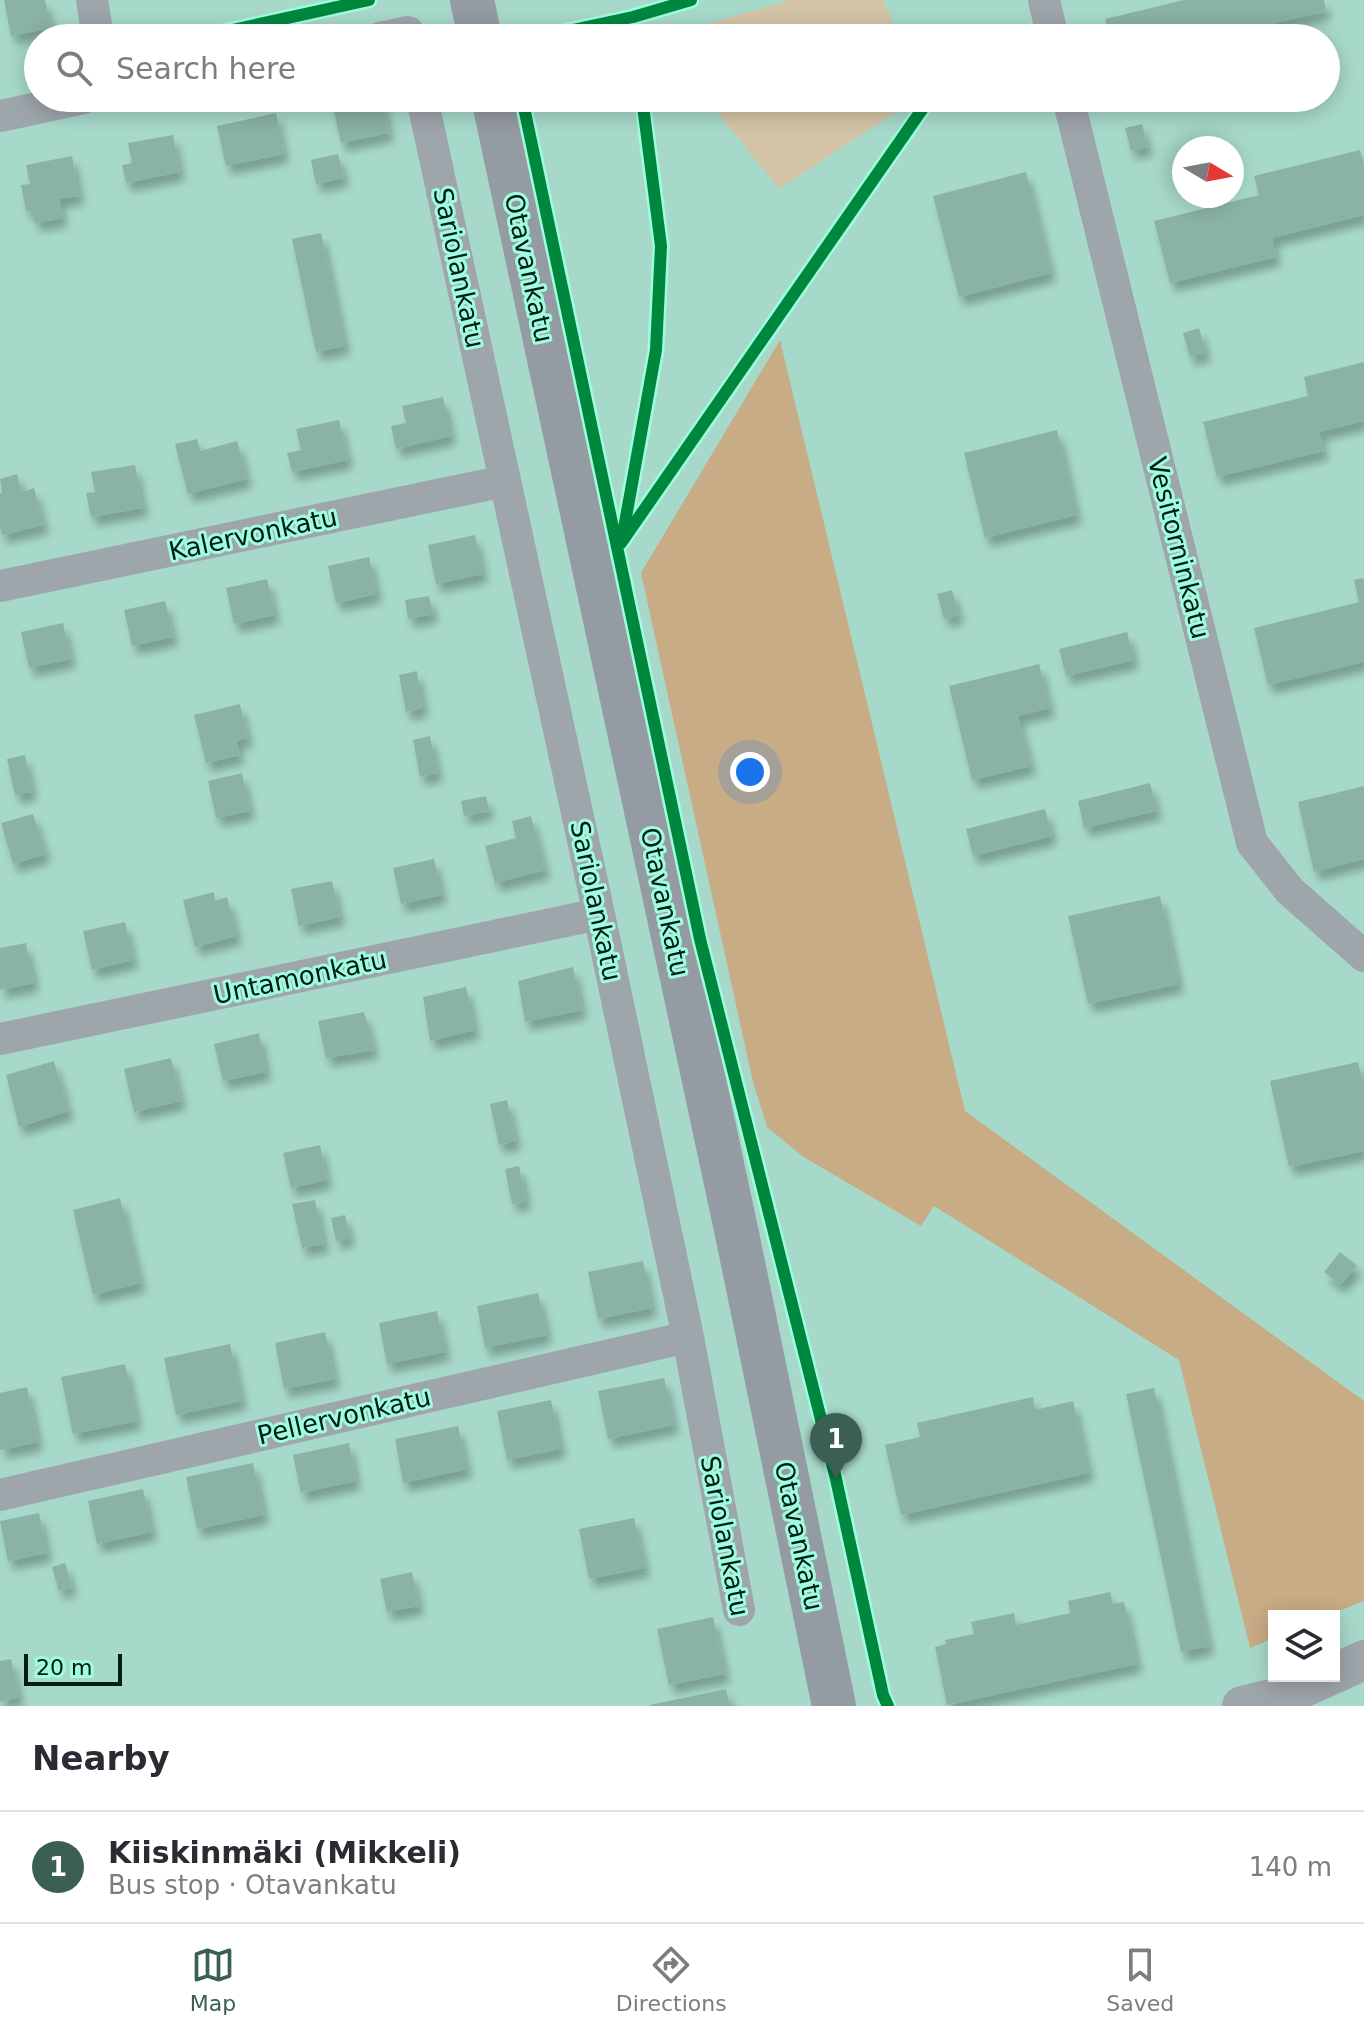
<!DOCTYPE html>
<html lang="en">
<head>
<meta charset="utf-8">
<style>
  :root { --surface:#fff; --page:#f7f7f7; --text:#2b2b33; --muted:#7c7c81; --line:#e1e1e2; --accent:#3b5f54 }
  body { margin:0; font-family:"DejaVu Sans",sans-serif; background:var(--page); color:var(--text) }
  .controls { position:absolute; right:24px; bottom:24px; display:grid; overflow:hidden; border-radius:0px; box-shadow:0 4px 20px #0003 }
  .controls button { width:72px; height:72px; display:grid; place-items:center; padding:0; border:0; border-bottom:2px solid var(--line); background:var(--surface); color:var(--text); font:40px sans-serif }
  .compass { position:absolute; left:1172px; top:136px; width:72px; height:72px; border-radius:50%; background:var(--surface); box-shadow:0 4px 20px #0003; rotate:100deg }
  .scale { position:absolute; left:24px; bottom:20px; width:98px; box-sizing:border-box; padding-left:8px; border:4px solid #011d15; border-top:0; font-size:22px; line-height:28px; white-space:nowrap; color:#011d15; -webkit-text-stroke:6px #a0fcdf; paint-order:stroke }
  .you { position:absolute; left:750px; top:772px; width:28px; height:28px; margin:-20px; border:6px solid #fff; border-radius:50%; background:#1a73e8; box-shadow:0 0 0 12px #1a73e833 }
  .badge { display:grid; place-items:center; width:52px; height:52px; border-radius:50%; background:var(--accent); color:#fff; font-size:26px; font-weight:700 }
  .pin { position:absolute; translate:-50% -66px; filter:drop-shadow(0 2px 4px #0008) }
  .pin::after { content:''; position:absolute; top:42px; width:28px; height:24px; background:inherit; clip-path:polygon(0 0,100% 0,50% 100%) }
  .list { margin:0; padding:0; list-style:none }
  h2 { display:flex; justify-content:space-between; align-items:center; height:104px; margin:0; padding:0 32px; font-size:34px }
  h2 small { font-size:26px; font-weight:400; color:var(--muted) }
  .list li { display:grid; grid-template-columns:52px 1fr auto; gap:24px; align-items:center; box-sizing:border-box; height:112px; padding:0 32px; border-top:2px solid var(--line) }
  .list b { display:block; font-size:30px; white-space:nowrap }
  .list p { margin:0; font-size:26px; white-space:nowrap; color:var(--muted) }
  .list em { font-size:26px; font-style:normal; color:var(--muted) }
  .icon { flex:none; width:44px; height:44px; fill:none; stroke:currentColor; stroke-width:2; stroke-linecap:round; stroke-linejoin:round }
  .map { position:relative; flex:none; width:1364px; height:1706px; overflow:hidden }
  .search { position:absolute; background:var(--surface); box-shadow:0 4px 20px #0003; left:24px; right:24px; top:24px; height:88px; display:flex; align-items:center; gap:20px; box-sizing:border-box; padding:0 28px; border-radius:44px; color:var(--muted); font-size:30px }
  .sheet { height:216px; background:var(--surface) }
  nav { display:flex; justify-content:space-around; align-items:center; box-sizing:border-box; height:112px; border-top:2px solid var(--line); background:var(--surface); font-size:22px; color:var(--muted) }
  nav a { display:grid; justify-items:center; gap:4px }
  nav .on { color:var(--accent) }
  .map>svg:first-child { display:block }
  .green { fill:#d4c4a6 }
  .forest { fill:#c7ac85 }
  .building { fill:#8ab2a6; filter:url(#shadow) }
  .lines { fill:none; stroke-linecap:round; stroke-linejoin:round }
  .minor { stroke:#9ea5ab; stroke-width:32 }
  .tertiary { stroke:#9ea5ab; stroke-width:40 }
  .secondary { stroke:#959ba3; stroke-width:44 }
  .cycleway-casing { stroke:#a0fcdf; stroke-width:17 }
  .cycleway { stroke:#00873e; stroke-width:12 }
  .labels { text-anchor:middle; stroke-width:6; stroke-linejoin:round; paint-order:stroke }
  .street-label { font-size:26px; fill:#011d15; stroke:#a0fcdf }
</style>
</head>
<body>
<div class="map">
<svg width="1364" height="1706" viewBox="0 0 1364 1706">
  <defs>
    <filter id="shadow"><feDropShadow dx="5" dy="9" stdDeviation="4" flood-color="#0004"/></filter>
  </defs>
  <rect width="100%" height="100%" fill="#a7d9ca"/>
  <path class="green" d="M791 0H883L900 38H658Z
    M706 98H917L779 189Z"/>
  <path class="forest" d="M780 340 965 1111 1364 1401V1601L1327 1616H1274V1638L1250 1648 1179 1360 934 1206 921 1226 802 1156 767 1127 753 1082 641 573Z"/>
  <path class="building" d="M4 0H45L51 28 11 36Z
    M1184 0H1324L1326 11 1222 36V38H1110L1105 19Z
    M1005 29 1007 38H989L988 33Z
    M349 98H382L389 133 341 143 332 102Z
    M276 113 284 154 226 166 217 126Z
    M1142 124 1148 147 1131 151 1125 128Z
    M173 135 180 172 126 183 122 165 132 163 128 143Z
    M1360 150 1364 165V215L1272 238 1276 257 1170 283 1154 221 1259 195 1254 176Z
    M338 154 344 178 316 184 311 160Z
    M72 156 79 196 59 199 63 218 35 223 32 210 26 211 21 185 30 184 26 165Z
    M1026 172 1051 273 959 297 933 196Z
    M321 233 345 346 316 352 292 239Z
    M1199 328 1206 353 1190 357 1183 333Z
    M1364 362V421L1319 432 1324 451 1217 477 1203 422 1308 396 1304 377Z
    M443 397 451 436 396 449 391 426 406 423 402 406Z
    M339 420 348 460 292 472 287 453 301 450 296 429Z
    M1057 430 1077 515 985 538 964 453Z
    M197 439 200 451 237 441 247 479 188 494 175 444Z
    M135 465 143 508 91 517 86 493 95 492 91 472Z
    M17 474 22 492 34 488 44 525 2 535 0 527V493H2L0 479Z
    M475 535 483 574 436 584 428 545Z
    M369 557 377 594 336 603 328 566Z
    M1364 578V662L1268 685 1254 628 1359 602 1354 580Z
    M267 579 275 615 234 624 226 588Z
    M952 590 959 615 944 619 937 594Z
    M429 596 433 614 408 619 405 600Z
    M165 601 173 637 132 646 124 610Z
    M63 623 71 659 29 668 21 632Z
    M1127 632 1134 660 1066 676 1059 649Z
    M1039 664 1050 708 1018 716 1031 766 972 780 949 686Z
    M417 671 423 708 406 712 399 675Z
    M240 704 248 738 236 741 240 755 206 763 194 715Z
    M430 736 438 773 420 777 413 740Z
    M25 755 32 792 15 795 7 759Z
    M242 773 250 811 216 818 208 781Z
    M1150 783 1157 811 1084 828 1078 801Z
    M1364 786V859L1314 872 1298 802Z
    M486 796 489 811 464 816 461 801Z
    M1045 809 1052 836 973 856 966 829Z
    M33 814 46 854 13 864 1 823Z
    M531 816 545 870 495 883 485 846 516 838 512 821Z
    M434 859 442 895 401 904 393 868Z
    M332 881 340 917 299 926 291 889Z
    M214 892 215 901 227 897 237 936 195 947 183 900Z
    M1160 896 1179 984 1088 1004 1068 916Z
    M125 922 133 960 92 970 83 931Z
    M26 943 34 983 0 990V948Z
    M573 967 582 1010 525 1022 518 981Z
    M466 987 475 1030 430 1041 423 997Z
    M364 1012 374 1050 326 1058 318 1021Z
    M259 1033 266 1072 223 1081 214 1044Z
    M171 1058 181 1101 134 1112 124 1069Z
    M54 1061 69 1111 19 1127 6 1075Z
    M1358 1062 1364 1089V1151L1289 1167 1270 1081Z
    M507 1100 516 1141 499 1145 490 1104Z
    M320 1145 327 1180 291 1188 283 1153Z
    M519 1166 526 1201 512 1204 505 1169Z
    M120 1198 141 1283 93 1295 73 1210Z
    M315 1200 324 1244 302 1248 292 1204Z
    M345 1215 350 1238 336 1241 331 1218Z
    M1340 1252 1357 1266 1340 1285 1324 1272Z
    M643 1261 652 1308 598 1319 588 1272Z
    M538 1293 547 1335 485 1348 477 1306Z
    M437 1311 445 1352 387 1364 379 1323Z
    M325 1332 335 1379 284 1389 275 1343Z
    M230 1344 242 1401 176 1415 164 1358Z
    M125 1364 137 1421 73 1434 61 1377Z
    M664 1378 674 1425 608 1439 598 1391Z
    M27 1387 38 1442 0 1450V1393Z
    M1154 1388 1209 1646 1181 1652 1126 1394Z
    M1033 1397 1035 1410 1073 1401 1089 1473 901 1515 885 1445 920 1437 917 1423Z
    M551 1400 561 1449 507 1460 497 1411Z
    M458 1426 467 1469 403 1483 395 1439Z
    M349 1443 356 1481 301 1493 293 1455Z
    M253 1463 264 1515 197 1529 186 1477Z
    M143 1489 152 1532 97 1544 88 1501Z
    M39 1513 47 1553 8 1561 0 1521Z
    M634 1518 645 1568 589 1579 579 1529Z
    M65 1563 72 1587 59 1591 52 1567Z
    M412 1572 419 1606 387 1612 380 1579Z
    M1110 1592 1113 1604 1124 1602 1137 1664 947 1705 935 1647 946 1644 945 1640 974 1634 971 1622 1014 1613 1016 1625 1056 1616 1070 1613 1068 1601Z
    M713 1617 725 1674 669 1685 657 1629Z
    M11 1659 19 1697 0 1702V1661Z
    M726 1689 730 1706H650V1705Z"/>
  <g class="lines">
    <path class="minor" d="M92 0 98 38
      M1044 0 1053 38
      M380 38 408 32 409 38
      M422 98 599 914 688 1337 739 1610
      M1068 98 1252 843 1290 891 1364 956
      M0 116 84 98
      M0 586 505 481
      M0 1039 599 914
      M0 1495 688 1337"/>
    <path class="tertiary" d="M1334 1674 1364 1660
      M1242 1706 1284 1696 1329 1676"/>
    <path class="secondary" d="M472 0 480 38
      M493 98 737 1234 834 1706"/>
    <g class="cycleway-casing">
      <path id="cycleway" d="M196 38 369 0
        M535 38 633 17 691 0
        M522 98 700 939 836 1479 883 1695 888 1706
        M623 534 656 350 661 246 642 98
        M621 543 930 98"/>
    </g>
    <use href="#cycleway" class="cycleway"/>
  </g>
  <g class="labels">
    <g class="street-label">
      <text transform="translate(459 268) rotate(78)" y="9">Sariolankatu</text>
      <text transform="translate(529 268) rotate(78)" y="9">Otavankatu</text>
      <text transform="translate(253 534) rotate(-12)" y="9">Kalervonkatu</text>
      <text transform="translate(1179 548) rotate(76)" y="9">Vesitorninkatu</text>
      <text transform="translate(596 901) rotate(78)" y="9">Sariolankatu</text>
      <text transform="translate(665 902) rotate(78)" y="9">Otavankatu</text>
      <text transform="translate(300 977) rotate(-12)" y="9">Untamonkatu</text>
      <text transform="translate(344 1416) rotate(-13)" y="9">Pellervonkatu</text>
      <text transform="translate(725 1536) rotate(79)" y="9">Sariolankatu</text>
      <text transform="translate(799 1536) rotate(78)" y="9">Otavankatu</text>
    </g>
  </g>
</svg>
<div class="controls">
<button><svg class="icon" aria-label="layers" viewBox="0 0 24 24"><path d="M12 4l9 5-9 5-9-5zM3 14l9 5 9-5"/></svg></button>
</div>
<svg class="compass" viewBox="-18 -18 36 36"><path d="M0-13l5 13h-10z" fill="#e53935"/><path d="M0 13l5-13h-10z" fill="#7c7c81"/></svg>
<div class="scale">20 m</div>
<div class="you"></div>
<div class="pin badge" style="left:836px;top:1479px">1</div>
<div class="search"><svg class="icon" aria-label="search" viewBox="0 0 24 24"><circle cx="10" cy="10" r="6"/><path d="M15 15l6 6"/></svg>Search here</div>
</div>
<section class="sheet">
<h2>Nearby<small></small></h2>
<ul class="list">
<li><span class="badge">1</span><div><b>Kiiskinmäki (Mikkeli)</b><p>Bus stop · Otavankatu</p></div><em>140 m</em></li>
</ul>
</section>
<nav>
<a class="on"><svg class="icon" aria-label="map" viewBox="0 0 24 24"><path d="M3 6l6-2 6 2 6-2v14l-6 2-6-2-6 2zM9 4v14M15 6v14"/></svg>Map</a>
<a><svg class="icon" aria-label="directions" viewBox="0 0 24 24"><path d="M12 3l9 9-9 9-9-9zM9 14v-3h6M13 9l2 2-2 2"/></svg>Directions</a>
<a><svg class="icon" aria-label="saved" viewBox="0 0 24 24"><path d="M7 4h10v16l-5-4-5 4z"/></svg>Saved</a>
</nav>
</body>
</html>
